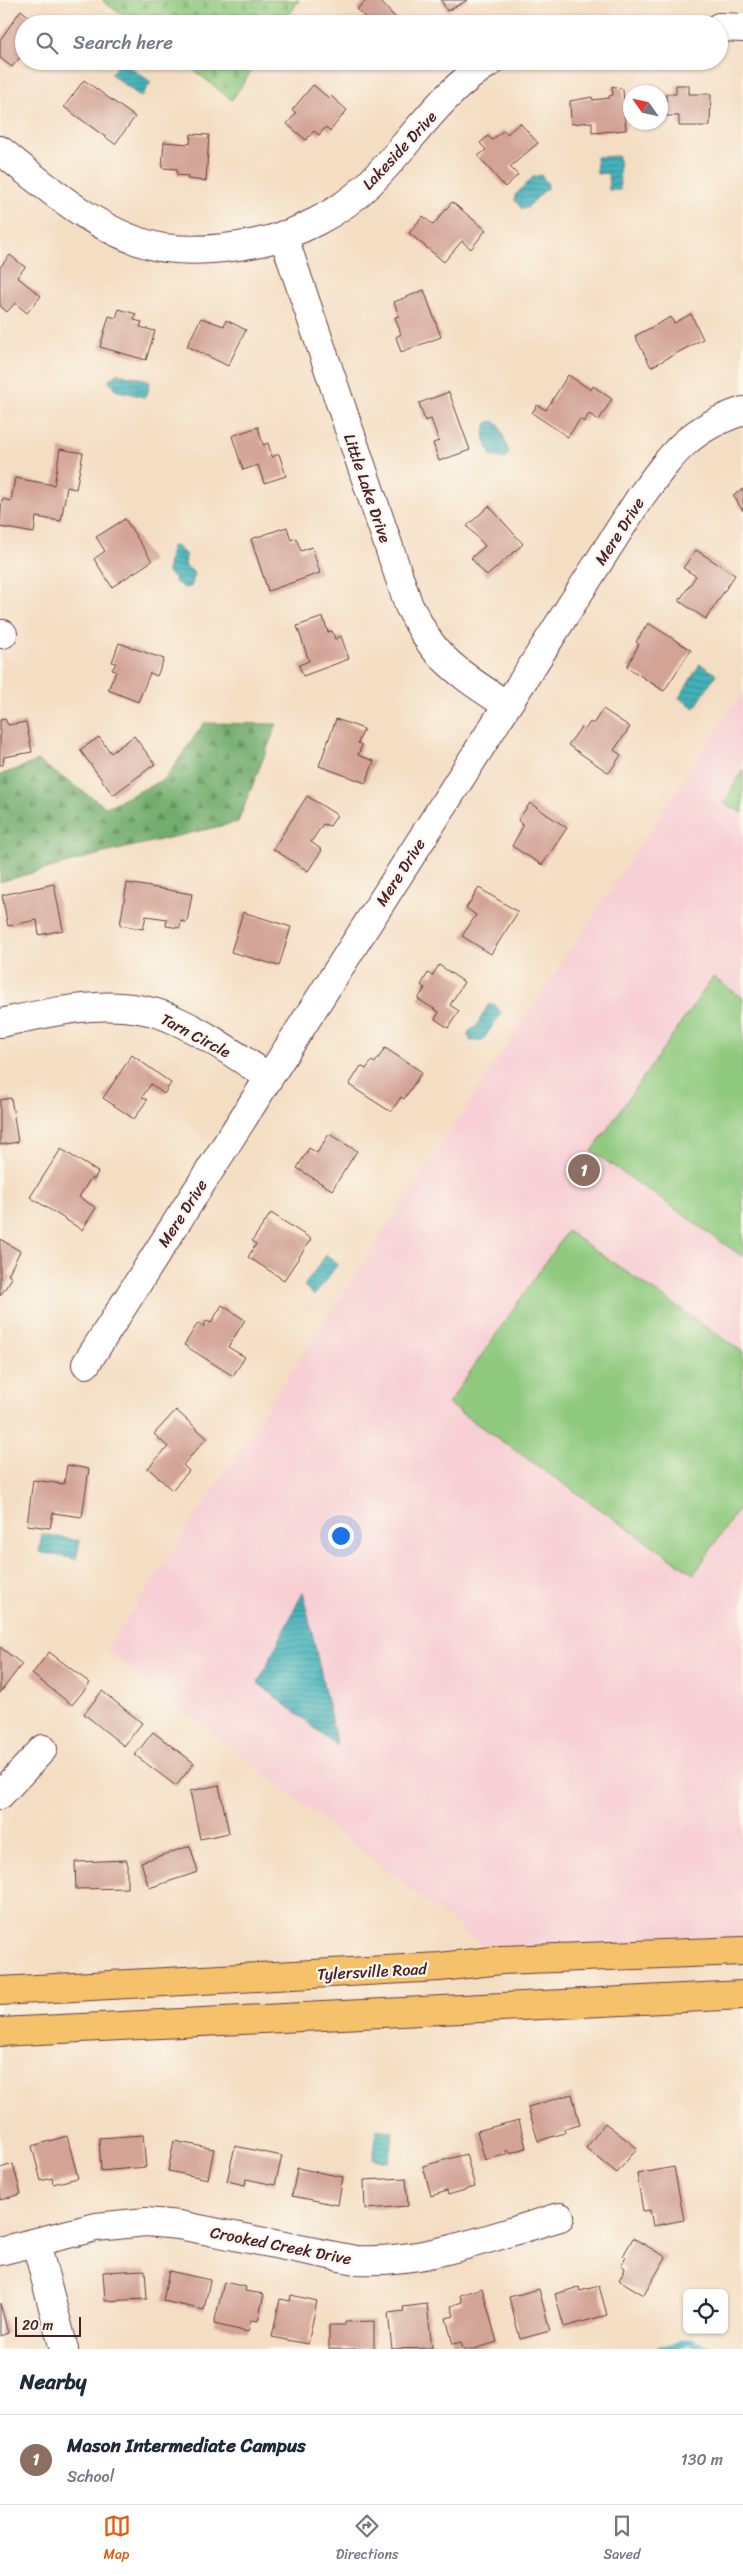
<!DOCTYPE html>
<html lang="en">
<head>
<meta charset="utf-8">
<style>
  :root { --surface:#fff; --page:#f2f2f3; --text:#1f2937; --muted:#747a83; --line:#e0e1e3; --accent:#ea580c }
  body { margin:0; font-family:Sriracha,sans-serif; background:var(--page); color:var(--text) }
  .controls { position:absolute; right:15px; bottom:15px; display:grid; overflow:hidden; border-radius:8px; box-shadow:0 1px 4px #0004 }
  .controls button { width:45px; height:45px; display:grid; place-items:center; padding:0; border:0; border-bottom:1px solid var(--line); background:var(--surface); color:var(--text); font:25px sans-serif }
  .compass { position:absolute; left:623px; top:85px; width:45px; height:45px; border-radius:50%; background:var(--surface); box-shadow:0 1px 4px #0004; rotate:304deg }
  .scale { position:absolute; left:15px; bottom:12px; width:66px; box-sizing:border-box; padding-left:5px; border:2px solid #4a1f2b; border-top:0; font-size:14px; line-height:18px; white-space:nowrap; color:#4a1f2b; -webkit-text-stroke:4px #fbf7ec; paint-order:stroke }
  .you { position:absolute; left:340px; top:1535px; width:18px; height:18px; margin:-12px; border:4px solid #fff; border-radius:50%; background:#1a73e8; box-shadow:0 0 0 8px #1a73e833 }
  .badge { display:grid; place-items:center; width:32px; height:32px; border-radius:50%; background:var(--accent); color:#fff; font-size:16px; font-weight:700 }
  .pin { position:absolute; translate:-50% -50%; border:2px solid #fff; box-shadow:0 1px 5px #0006 }
  .list { margin:0; padding:0; list-style:none }
  h2 { display:flex; justify-content:space-between; align-items:center; height:65px; margin:0; padding:0 20px; font-size:21px }
  h2 small { font-size:16px; font-weight:400; color:var(--muted) }
  .list li { display:grid; grid-template-columns:32px 1fr auto; gap:15px; align-items:center; box-sizing:border-box; height:90px; padding:0 20px; border-top:1px solid var(--line) }
  .list b { display:block; font-size:19px; white-space:nowrap }
  .list p { margin:0; font-size:16px; white-space:nowrap; color:var(--muted) }
  .list em { font-size:16px; font-style:normal; color:var(--muted) }
  .icon { flex:none; width:28px; height:28px; fill:none; stroke:currentColor; stroke-width:2; stroke-linecap:round; stroke-linejoin:round }
  .map { position:relative; flex:none; width:743px; height:2349px; overflow:hidden }
  .search { position:absolute; background:var(--surface); box-shadow:0 1px 4px #0004; left:15px; right:15px; top:15px; height:55px; display:flex; align-items:center; gap:12px; box-sizing:border-box; padding:0 18px; border-radius:28px; color:var(--muted); font-size:19px }
  .sheet { height:155px; background:var(--surface) }
  nav { display:flex; justify-content:space-around; align-items:center; box-sizing:border-box; height:70px; border-top:1px solid var(--line); background:var(--surface); font-size:14px; color:var(--muted) }
  nav a { display:grid; justify-items:center; gap:2px }
  nav .on { color:var(--accent) }
  .map>svg:first-child { display:block }
  .built { fill:#f7cfd4 }
  .forest { fill:url(#forest-firs); stroke:#5e664c }
  .cemetery { fill:url(#cemetery-stones); stroke:#6c7454 }
  .pitch { fill:#8ec97e; stroke:#6c7454 }
  .water { fill:url(#water-rules); stroke:#466872 }
  .lines { fill:none; stroke-linecap:round; stroke-linejoin:round }
  .stream { stroke:#42b2ba; stroke-width:7 }
  .building { fill:#d3a396 }
  .minor-casing { stroke:#643c42; stroke-width:30 }
  .major-casing { stroke:#643c42; stroke-width:30 }
  .minor { stroke:#fff; stroke-width:28 }
  .major { stroke:#f5c16b; stroke-width:28 }
  .labels { text-anchor:middle; stroke-width:4.5; stroke-linejoin:round; paint-order:stroke }
  .street-label { font-size:16px; fill:#4a1f2b; stroke:#fbf7ec }
</style>
</head>
<body>
<div class="map">
<svg width="743" height="2349" viewBox="0 0 743 2349">
  <defs>
    <pattern id="forest-firs" width="22" height="20" patternUnits="userSpaceOnUse" patternTransform="scale(1.25)"><rect width="22" height="20" fill="#72ad6d"/><path d="M5 1l3.5 6h-7zM16 11l3.5 6h-7z" fill="#608c5a"/></pattern>
    <pattern id="cemetery-stones" width="16" height="16" patternUnits="userSpaceOnUse" patternTransform="scale(1.25)"><rect width="16" height="16" fill="#8ec97e"/><path d="M2 7V4a2 2 0 0 1 4 0v3zM10 15v-3a2 2 0 0 1 4 0v3z" fill="#7cac6d"/></pattern>
    <pattern id="water-rules" width="6" height="5" patternUnits="userSpaceOnUse" patternTransform="scale(1.25)"><rect width="6" height="5" fill="#42b2ba"/><path d="M0 2.5h6" fill="none" stroke="#399097"/></pattern>
  </defs>
  <rect width="100%" height="100%" fill="#fbf7ec"/>
  <filter id="ink" filterUnits="userSpaceOnUse"><feTurbulence type="fractalNoise" baseFrequency=".02" numOctaves="2"/><feDisplacementMap in="SourceGraphic" scale="10" xChannelSelector="R" yChannelSelector="G"/><feConvolveMatrix kernelMatrix="1 2 1 2 8 2 1 2 1" color-interpolation-filters="sRGB"/></filter>
  <filter id="wash" filterUnits="userSpaceOnUse"><feTurbulence type="fractalNoise" baseFrequency=".0096" numOctaves="4" result="noise"/><feDisplacementMap in="SourceGraphic" scale="20" xChannelSelector="R" yChannelSelector="G"/><feGaussianBlur stdDeviation="1.12" result="paint"/><feColorMatrix in="noise" values="0 0 0 0 0 0 0 0 0 0 0 0 0 0 0 0 0 1.4 0 .05"/><feComposite in="paint" operator="in"/></filter>
  <g filter="url(#wash)">
    <rect width="100%" height="100%" fill="#f4dec3"/>
    <path class="built" d="M743 690V1951L501 1960 107 1650Z"/>
    <path class="forest" d="M204 723 277 724 238 822 100 854 0 882V775L38 761 106 807 165 779Z"/>
    <path class="cemetery" d="M102 0H299L283 24H133Z
      M182 61H258L232 100Z"/>
    <path class="pitch" d="M743 769V813L724 803Z
      M713 977 743 998V1257L592 1151Z
      M567 1231 743 1352V1502L694 1574 448 1404Z"/>
    <path class="water" d="M121 61 151 82 141 97 111 74Z
      M619 156 620 190H609L608 173 597 174 596 157Z
      M541 175 548 184 547 188 527 208H521L515 200V195L533 177Z
      M117 373 148 380 150 383 147 395 144 397 115 390 113 385 109 383 111 377H114Z
      M493 421 499 425 509 452 505 459 491 456C487 445 480 433 488 422Z
      M176 546 186 555 185 565 195 574 191 587 184 588 174 581 175 578 167 572 171 547Z
      M700 664 716 674 695 708 679 698Z
      M494 1004 501 1013 483 1040 471 1041 468 1036 469 1031 476 1027 488 1005Z
      M326 1255 335 1261 337 1265 314 1296 304 1286Z
      M42 1534 80 1541 76 1559 39 1552Z
      M303 1592 337 1746 258 1683Z
      M377 2129 393 2131 388 2162 373 2159Z"/>
    <g class="lines">
      <path class="stream" d="M660 2349 692 2342 706 2349"/>
    </g>
    <g id="blocks">
      <path class="building" d="M367 0H379L401 24H363L367 20 357 9Z
        M441 0H468L447 11Z
        M21 10 38 24H24V53L12 67 0 58V40Z
        M84 80 135 117 115 144 64 107Z
        M313 85 329 98 331 96 347 110 330 131 326 127 319 135 314 131 306 140 287 124 296 113 292 110Z
        M676 85H689V94H711L710 126H679V116H666V94H676Z
        M612 86 623 89 626 130 592 133V122L571 124 570 101 592 97 593 100 609 98V96L613 95Z
        M520 123 538 143 510 167 518 175 505 187 478 156 486 150 480 143 488 136 492 140 504 130 507 134Z
        M191 134 209 135 206 181 187 179 188 176 177 175V169L162 168 164 142 190 144Z
        M452 202 486 230 471 249 462 241 444 262 409 233 423 216 433 225Z
        M10 255 25 267 17 277 41 296 27 313 15 303 7 312 0 306V267Z
        M424 290 441 337 401 352 396 337 401 334 395 317 399 316 394 302Z
        M119 309 136 314 134 320 142 322 140 327 155 331 146 360 100 347 109 316 116 318Z
        M691 314 703 339 651 367 635 336 671 317 674 323Z
        M201 318 224 326 226 320 246 330 228 366 187 346Z
        M568 375 591 390 593 386 612 399 599 420 589 414 584 422 580 419 568 437 532 413 537 405 546 410Z
        M449 392 470 450 439 461 433 443 439 441 431 419 425 421 419 403Z
        M258 427 263 445 268 443 272 457 279 454 286 476 264 483 258 465 243 470 232 436Z
        M60 449 83 453 76 489 67 487 61 521 36 517 34 533 0 527 2 499 11 501 15 478 54 485Z
        M743 489V511L733 495Z
        M489 506 523 544 487 576 471 558 485 546 467 526Z
        M125 519 152 561 112 587 94 559 105 551 96 537Z
        M287 527 291 540 296 538 301 551 312 547 320 573 268 591 251 539Z
        M696 550 735 575 706 619 679 601 696 576 683 568Z
        M323 617 328 632 332 631 335 639 341 636 349 659 303 676 299 665 309 661 297 626Z
        M648 623 691 650 664 691 627 667 639 644 636 642Z
        M119 643 164 659 157 676 150 673 138 702 108 690 116 671 112 670 116 663 112 662Z
        M603 709 630 727 614 750 621 755 609 773 568 745 581 727 585 730 590 722 593 724Z
        M5 719 8 725 26 722 32 752 4 757 3 765H0V720Z
        M336 719 364 729 358 743 362 745 358 755 374 761 366 783 319 766Z
        M134 736 155 764 113 795 80 750 99 737 111 753Z
        M307 796 337 815 330 826 323 824 311 842 322 850 308 871 273 849Z
        M530 803 567 828 542 865 512 846 523 826 518 820Z
        M127 883 192 894 187 922 181 921 180 928 166 926 167 919 146 916 143 929 120 925Z
        M54 884 63 930 39 935 37 920 8 926 2 895Z
        M479 888 518 912 491 954 462 936 476 915 466 908Z
        M243 912 291 927 279 966 231 952Z
        M439 965 464 982 450 1005 459 1011 448 1028 435 1019 439 1012 418 999 425 988 421 985 428 973 432 976Z
        M385 1048 422 1072 404 1099 401 1097 391 1112 349 1085 361 1066 366 1069 372 1061 375 1063Z
        M132 1055 171 1083 164 1094 151 1084 142 1097 147 1100 134 1119 103 1098Z
        M11 1098 18 1142 0 1145V1100Z
        M329 1134 357 1151 332 1190 297 1168 309 1148 317 1153Z
        M61 1149 98 1172 94 1180 91 1178 79 1197 96 1208 82 1230 30 1197Z
        M271 1213 311 1239 284 1280 248 1257 256 1244 252 1241Z
        M0 1239 20 1251 8 1275 12 1278 0 1296Z
        M222 1305 245 1320 228 1347 245 1357 233 1376 184 1345 198 1323 203 1327 206 1321 211 1323Z
        M176 1410 207 1438 183 1465 189 1471 172 1490 148 1468 168 1447 154 1434Z
        M67 1465 89 1469 82 1517 53 1513 50 1528 27 1525 33 1480 64 1484Z
        M0 1647 22 1664 0 1693Z
        M49 1652 90 1683 72 1705 32 1674Z
        M102 1691 142 1723 124 1746 84 1714Z
        M153 1732 194 1763 176 1786 135 1755Z
        M219 1785 229 1833 200 1839 190 1791Z
        M190 1846 198 1872 149 1888 141 1862Z
        M127 1860V1888L76 1889 75 1862Z
        M572 2094 580 2125 564 2129 565 2133 538 2141 528 2107Z
        M519 2120 526 2148 510 2153 509 2150 506 2151 507 2154 485 2160 477 2131Z
        M605 2123 637 2148 617 2173 586 2148Z
        M143 2135 146 2167 101 2171 99 2138Z
        M67 2136 78 2178 53 2184 52 2178 41 2181 32 2146Z
        M174 2141 214 2149 208 2179 168 2171Z
        M235 2146 282 2156 275 2185 246 2179 245 2185 227 2181Z
        M466 2154 475 2187 448 2195 447 2191 431 2196 423 2166Z
        M13 2164 21 2194 0 2200V2168Z
        M674 2167 684 2220 653 2226 650 2210 643 2211 637 2174Z
        M297 2168 343 2177 338 2205 292 2196Z
        M406 2178 408 2206 365 2209 364 2180Z
        M633 2238 666 2257 644 2295 619 2280 625 2268 621 2265 626 2257 623 2256Z
        M145 2270 147 2299 105 2301 103 2272Z
        M169 2271 210 2280 204 2310 163 2301Z
        M224 2282 246 2287 245 2291 264 2294 258 2321 251 2320 248 2332 214 2324Z
        M599 2286 607 2315 564 2327 555 2294 579 2287 580 2291Z
        M482 2288 497 2342 474 2349H463L461 2342 453 2344 446 2318 454 2316 451 2306 462 2302 460 2295Z
        M539 2289 550 2331 520 2339 509 2297Z
        M291 2295 317 2301 308 2344 272 2337 280 2299 290 2301Z
        M0 2303 8 2333 0 2336Z
        M427 2304 432 2348 392 2349 388 2313 404 2311 403 2307Z
        M374 2321V2349H329V2325H345V2322Z"/>
    </g>
  </g>
  <g filter="url(#ink)">
    <use href="#blocks" fill-opacity="0" stroke="#643c42" stroke-width="1"/>
    <g class="lines">
      <g class="minor-casing">
        <path id="minor" d="M719 27 743 28
          M0 150C46 187 105 239 165 248 195 252 226 249 256 243 296 235 340 213 369 184 410 144 441 91 492 61
          M283 235 409 606C417 620 424 636 435 649 455 672 482 689 507 705
          M0 634H3
          M0 1023C58 1011 120 994 177 1021 210 1036 239 1058 269 1077
          M86 1364 639 499C672 454 688 429 743 411
          M0 1795 43 1749
          M36 2243 64 2349
          M0 2251 96 2227 146 2222 179 2225 355 2260C424 2264 494 2236 560 2217"/>
      </g>
      <g class="major-casing">
        <path id="major" d="M0 1991 440 1967 501 1960 743 1951
          M0 2032 743 1995"/>
      </g>
      <use href="#minor" class="minor"/>
      <use href="#major" class="major"/>
    </g>
  </g>
  <g class="labels">
    <g class="street-label">
      <text transform="translate(399 150) rotate(-47)" y="6">Lakeside Drive</text>
      <text transform="translate(368 488) rotate(71)" y="6">Little Lake Drive</text>
      <text transform="translate(619 531) rotate(-57)" y="6">Mere Drive</text>
      <text transform="translate(400 872) rotate(-57)" y="6">Mere Drive</text>
      <text transform="translate(196 1035) rotate(28)" y="6">Tarn Circle</text>
      <text transform="translate(182 1213) rotate(-57)" y="6">Mere Drive</text>
      <text transform="translate(372 1971) rotate(-3)" y="6">Tylersville Road</text>
      <text transform="translate(281 2245) rotate(11)" y="6">Crooked Creek Drive</text>
    </g>
  </g>
</svg>
<div class="controls">
<button><svg class="icon" aria-label="locate" viewBox="0 0 24 24"><circle cx="12" cy="12" r="6"/><path d="M12 2v4M12 18v4M2 12h4M18 12h4"/></svg></button>
</div>
<svg class="compass" viewBox="-18 -18 36 36"><path d="M0-13l5 13h-10z" fill="#e53935"/><path d="M0 13l5-13h-10z" fill="#747a83"/></svg>
<div class="scale">20 m</div>
<div class="you"></div>
<div class="pin badge" style="left:584px;top:1170px;background:#8d6e63">1</div>
<div class="search"><svg class="icon" aria-label="search" viewBox="0 0 24 24"><circle cx="10" cy="10" r="6"/><path d="M15 15l6 6"/></svg>Search here</div>
</div>
<section class="sheet">
<h2>Nearby<small></small></h2>
<ul class="list">
<li><span class="badge" style="background:#8d6e63">1</span><div><b>Mason Intermediate Campus</b><p>School</p></div><em>130 m</em></li>
</ul>
</section>
<nav>
<a class="on"><svg class="icon" aria-label="map" viewBox="0 0 24 24"><path d="M3 6l6-2 6 2 6-2v14l-6 2-6-2-6 2zM9 4v14M15 6v14"/></svg>Map</a>
<a><svg class="icon" aria-label="directions" viewBox="0 0 24 24"><path d="M12 3l9 9-9 9-9-9zM9 14v-3h6M13 9l2 2-2 2"/></svg>Directions</a>
<a><svg class="icon" aria-label="saved" viewBox="0 0 24 24"><path d="M7 4h10v16l-5-4-5 4z"/></svg>Saved</a>
</nav>
</body>
</html>
